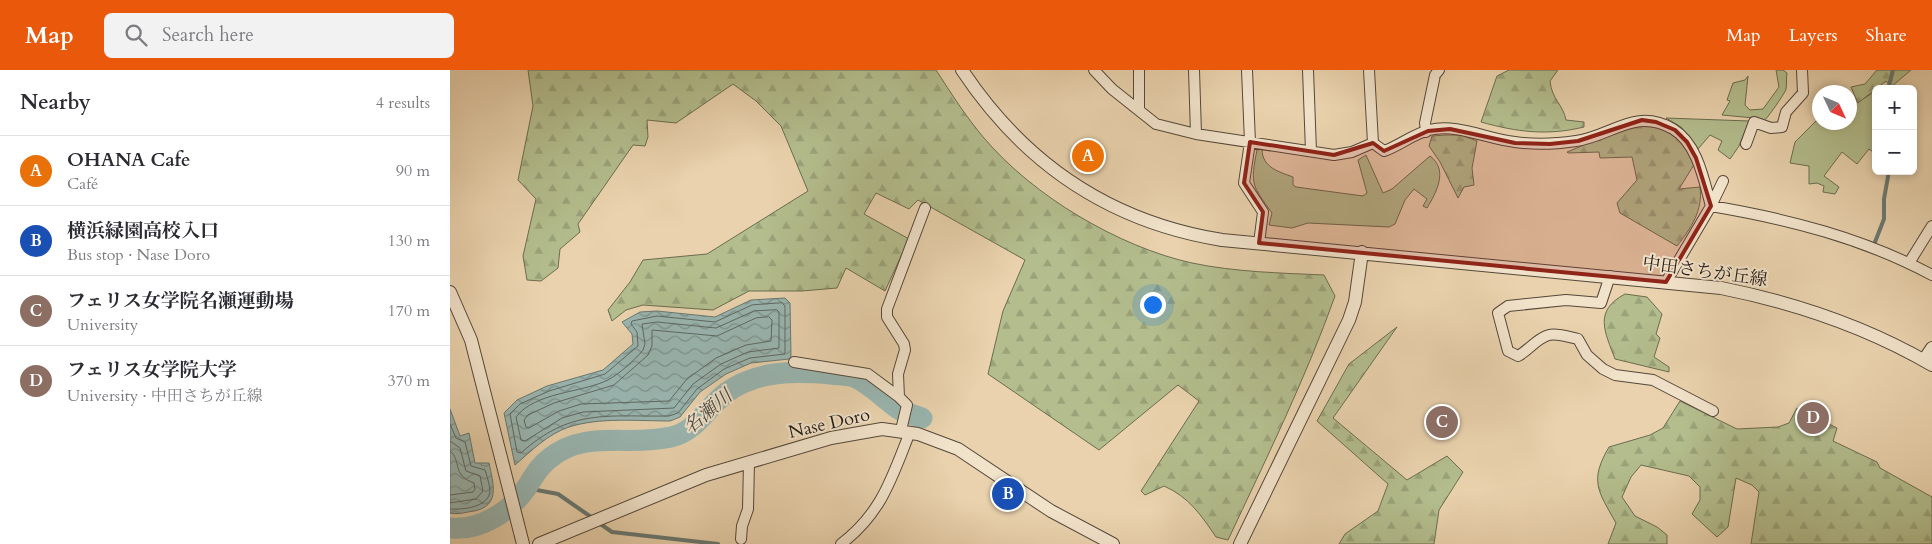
<!DOCTYPE html>
<html lang="en">
<head>
<meta charset="utf-8">
<style>
  :root { --surface:#fff; --page:#f2f2f3; --text:#2b2b33; --muted:#7c7c81; --line:#e1e1e2; --accent:#ea580c }
  body { margin:0; font-family:Cardo,"Noto Serif JP",serif; background:var(--page); color:var(--text) }
  .controls { position:absolute; right:15px; top:15px; display:grid; overflow:hidden; border-radius:8px; box-shadow:0 2px 8px #0003 }
  .controls button { width:45px; height:45px; display:grid; place-items:center; padding:0; border:0; border-bottom:1px solid var(--line); background:var(--surface); color:var(--text); font:25px sans-serif }
  .compass { position:absolute; left:1362px; top:15px; width:45px; height:45px; border-radius:50%; background:var(--surface); box-shadow:0 2px 8px #0003; rotate:134deg }
  .you { position:absolute; left:702px; top:234px; width:18px; height:18px; margin:-12px; border:4px solid #fff; border-radius:50%; background:#1a73e8; box-shadow:0 0 0 8px #1a73e833 }
  .badge { display:grid; place-items:center; width:32px; height:32px; border-radius:50%; background:var(--accent); color:#fff; font-size:16px; font-weight:700 }
  .pin { position:absolute; translate:-50% -50%; border:2px solid #fff; box-shadow:0 1px 5px #0006 }
  .list { margin:0; padding:0; list-style:none }
  h2 { display:flex; justify-content:space-between; align-items:center; height:65px; margin:0; padding:0 20px; font-size:21px }
  h2 small { font-size:16px; font-weight:400; color:var(--muted) }
  .list li { display:grid; grid-template-columns:32px 1fr auto; gap:15px; align-items:center; box-sizing:border-box; height:70px; padding:0 20px; border-top:1px solid var(--line) }
  .list b { display:block; font-size:19px; white-space:nowrap }
  .list p { margin:0; font-size:16px; white-space:nowrap; color:var(--muted) }
  .list em { font-size:16px; font-style:normal; color:var(--muted) }
  .icon { flex:none; width:28px; height:28px; fill:none; stroke:currentColor; stroke-width:2; stroke-linecap:round; stroke-linejoin:round }
  .map { position:relative; flex:none; width:1482px; height:474px; overflow:hidden }
  header { display:flex; align-items:center; gap:30px; box-sizing:border-box; height:70px; padding:0 25px; background:var(--accent); color:#fff }
  header strong { font-size:24px }
  nav { display:flex; gap:28px; margin-inline-start:auto; font-size:18px }
  .search { width:350px; height:45px; background:var(--page); display:flex; align-items:center; gap:12px; box-sizing:border-box; padding:0 18px; border-radius:8px; color:var(--muted); font-size:19px }
  main { display:flex }
  aside { flex:1; background:var(--surface) }
  .map>svg:first-child { display:block }
  .green { fill:#b3bd8d; stroke:#6c6c50 }
  .forest { fill:url(#forest-firs); stroke:#6c6c50 }
  .water { fill:url(#water-waves); stroke:#6a7872 }
  .lines { fill:none; stroke-linecap:round; stroke-linejoin:round }
  .shore { stroke:#5e6862; stroke-width:1 }
  .stream { stroke:#6a7872; stroke-width:4 }
  .river { stroke:#99b6b1; stroke-width:21 }
  .minor-casing { stroke:#55483a; stroke-width:12 }
  .tertiary-casing { stroke:#55483a; stroke-width:14 }
  .minor { stroke:#f1e2ca; stroke-width:10 }
  .tertiary { stroke:#f1e2ca; stroke-width:12 }
  .marked { fill:#8f2418; fill-opacity:0.2; stroke:#8f2418; stroke-width:4; stroke-linejoin:round }
  .labels { text-anchor:middle; stroke-width:4; stroke-linejoin:round; paint-order:stroke }
  .street-label { font-size:18px; fill:#241a14; stroke:#f1e2ca }
  .water-label { font-size:19px; font-style:italic; fill:#474943; stroke:#f1e2ca }
</style>
</head>
<body>
<header>
<strong>Map</strong>
<div class="search"><svg class="icon" aria-label="search" viewBox="0 0 24 24"><circle cx="10" cy="10" r="6"/><path d="M15 15l6 6"/></svg>Search here</div>
<nav><a>Map</a><a>Layers</a><a>Share</a></nav>
</header>
<main>
<aside>
<h2>Nearby<small>4 results</small></h2>
<ul class="list">
<li><span class="badge" style="background:#e8710a">A</span><div><b>OHANA Cafe</b><p>Café</p></div><em>90 m</em></li>
<li><span class="badge" style="background:#1a4fb4">B</span><div><b>横浜緑園高校入口</b><p>Bus stop · Nase Doro</p></div><em>130 m</em></li>
<li><span class="badge" style="background:#8d6e63">C</span><div><b>フェリス女学院名瀬運動場</b><p>University</p></div><em>170 m</em></li>
<li><span class="badge" style="background:#8d6e63">D</span><div><b>フェリス女学院大学</b><p>University · 中田さちが丘線</p></div><em>370 m</em></li>
</ul>
</aside>
<div class="map">
<svg width="1482" height="474" viewBox="0 0 1482 474">
  <defs>
    <pattern id="forest-firs" width="22" height="20" patternUnits="userSpaceOnUse" patternTransform="scale(1.25)"><rect width="22" height="20" fill="#b3bd8d"/><path d="M5 1l3.5 6h-7zM16 11l3.5 6h-7z" fill="#9aa279"/></pattern>
    <pattern id="water-waves" width="16" height="10" patternUnits="userSpaceOnUse" patternTransform="scale(1.25)"><rect width="16" height="10" fill="#99b6b1"/><path d="M0 5q4-4 8 0t8 0" fill="none" stroke="#7d938f"/></pattern>
  </defs>
  <rect width="100%" height="100%" fill="#e9d2ad"/>
  <filter id="stains"><feTurbulence type="fractalNoise" baseFrequency=".004" numOctaves="4"/><feColorMatrix values="0 0 0 0 .2 0 0 0 0 .09 0 0 0 0 .02 0 0 0 .5 -.17"/></filter>
  <radialGradient id="worn" r=".72"><stop offset=".6" stop-color="#630" stop-opacity="0"/><stop offset="1" stop-color="#630" stop-opacity=".3"/></radialGradient>
  <path class="green" d="M1326 0H1333L1337 3C1336 8 1337 14 1336 19 1336 22 1316 50 1314 51L1304 48 1272 45 1280 31 1277 30 1283 13 1295 10 1298 6 1295 35 1300 40 1313 39 1329 17Z
    M1426 21V84L1419 79 1407 94 1392 82 1374 106 1389 117 1385 124 1373 122 1374 116 1367 113 1359 114V96L1340 93 1345 72 1367 50 1365 47 1366 37 1369 35 1370 52H1400V32L1406 28 1408 32Z
    M1216 48 1299 51 1289 76 1280 89 1268 80 1272 71 1260 65 1248 79 1231 57Z
    M812 79C812 98 830 102 843 107V115L846 117 913 126 917 123 908 90 916 85 933 123 942 119 980 86C999 100 986 123 977 138L973 136 977 129 964 119 955 130 945 154 939 157 858 153 842 158 819 155 822 143C802 115 800 115 807 80Z"/>
  <path class="forest" d="M78 0H486C501 23 516 47 534 68 583 126 669 177 742 193 785 202 830 203 874 205L885 226C855 310 816 389 778 470L766 467C751 445 739 427 714 416L695 425 691 421 749 331 728 315 649 380 538 304 553 241 575 190 468 130 459 139 426 123 414 144 459 169 435 221 396 198 387 218 352 221H299L263 240 193 235 176 240 162 251 158 240 180 212 193 190 257 184 358 121 331 56 306 31 283 14 226 53 197 50 198 67 195 76 183 75 128 154 130 162 110 179 108 198 91 211 77 210 73 186 86 129 68 110 83 36Z
    M1059 0H1108L1100 11C1102 30 1113 34 1116 50L1134 52V57C1097 66 1067 62 1031 52L1047 6Z
    M1427 0H1461L1441 17 1436 11 1408 33 1401 17 1415 14Z
    M1209 55 1234 72 1245 93 1229 119 1250 117C1253 141 1241 158 1227 176L1170 143 1167 133 1187 110 1182 87 1150 88 1149 82 1118 83 1117 82 1178 57Z
    M996 65H1011L1027 71 1022 98 1024 115 1014 117 1008 128 990 92 979 76 982 66Z
    M1175 224 1197 227 1212 244 1206 264 1210 268 1204 287 1219 297V302L1165 289C1155 262 1143 241 1175 224Z
    M947 257 883 348 957 410 997 386 1013 402 989 440 984 474H889L895 464 928 441 938 414 867 351 899 294Z
    M1230 331 1287 359 1328 357 1339 353 1347 338 1387 358 1383 371 1427 392 1430 398 1482 427V474H1301L1309 422 1302 415 1286 408 1278 457 1267 467 1242 444 1250 430V417L1239 406 1191 395 1181 407 1172 427 1185 446 1207 457 1217 465V474H1158L1166 453C1148 421 1139 411 1159 377L1200 365 1213 358Z"/>
  <path class="water" d="M335 228 340 233 341 286 339 289 301 293 276 304 250 322 230 347 220 351C188 351 150 347 119 357 98 364 81 381 65 395L54 343 67 330 97 316 153 300 183 274 182 264 172 252 190 242 207 241 265 247 301 230Z
    M0 339 10 366 19 363 25 393H39C43 413 51 436 24 441 16 442 8 445 0 443Z"/>
  <g class="lines">
    <path class="shore" d="M332 233 335 236V284L300 288 274 299 247 319 228 343 219 346C157 347 121 338 71 383L67 382 60 344 70 334 99 321 155 304 188 276 187 262 181 254 182 251 207 246 265 252 302 235Z
      M327 240 329 242V278L298 282 271 294 243 314 224 338 133 342 112 348 75 371 71 370 66 347C85 322 131 323 158 310 169 304 185 290 193 280L195 274 192 254 207 252 266 258 304 241Z
      M319 247 322 250 321 271 296 275 266 288 237 309 219 331 131 334 109 341 79 358 76 357 74 350 78 345 104 333 164 315 198 285 202 276V260L267 266 306 248Z
      M0 354 6 368 15 372 21 396 35 400C37 406 39 413 40 420 40 437 13 440 0 439
      M0 371 10 378 16 401 30 406 33 421 26 429 0 433
      M0 381C12 390 1 405 24 413L25 419 23 422 0 425"/>
    <path class="stream" d="M1441 19 1439 16 1443 0
      M1425 172 1434 149V129L1439 101
      M76 418 108 424 144 449
      M149 453 162 462 268 474"/>
    <path class="river" d="M0 458C30 461 60 442 77 417 84 406 89 396 100 388 136 359 179 377 221 367 247 361 256 338 276 323 306 300 346 301 381 304 388 305 398 305 404 307 420 314 433 328 447 338 454 343 464 345 472 348"/>
    <g class="minor-casing">
      <path id="minor" d="M644 0 662 19 706 54 746 64 884 85 902 82 923 73 934 81C949 76 963 64 979 60 1007 53 1037 69 1065 72 1085 75 1106 74 1126 71 1162 66 1185 37 1223 59 1248 74 1254 111 1261 136
        M689 0V39
        M744 0 746 64
        M797 0 800 72 794 113 813 142 809 173
        M858 0 861 81
        M919 0 923 73
        M976 62 975 53 985 5 989 0
        M1296 74 1304 52 1321 58 1332 57 1336 42 1353 23 1352 0
        M1261 136C1338 149 1413 168 1482 205
        M1459 193 1482 156
        M1160 206 1151 233 1116 230 1058 236 1048 243 1058 281 1068 286C1079 280 1087 268 1099 265 1107 263 1119 267 1128 269L1137 285 1153 299 1165 305 1203 310 1263 341
        M1216 212 1261 136 1273 111
        M344 292 418 304 449 327 457 335 451 360
        M449 327 448 304 455 280 454 274 437 247V239L475 138
        M291 469 292 456 298 439 299 392
        M391 474C432 443 442 407 460 362"/>
    </g>
    <g class="tertiary-casing">
      <path id="tertiary" d="M512 0C575 95 660 152 772 170L1271 218C1346 233 1415 256 1482 295
        M0 222 21 270 73 474
        M1474 290 1482 278
        M89 474 256 405 381 368 432 359 468 364 508 379 601 441 663 474
        M790 474 899 250 905 232 912 182"/>
    </g>
    <use href="#minor" class="minor"/>
    <use href="#tertiary" class="tertiary"/>
  </g>
  <path class="marked" d="M1192 50 1206 52 1225 60 1237 72 1246 88 1261 136 1216 212 809 173 813 142 794 113 800 72 884 85 923 73 934 81 978 61 1000 59 1065 73 1100 74 1128 71Z"/>
  <g class="labels">
    <g class="street-label">
      <text transform="translate(1255 201) rotate(8)" y="6">中田さちが丘線</text>
      <text transform="translate(379 353) rotate(-13)" y="6">Nase Doro</text>
    </g>
    <g class="water-label">
      <text transform="translate(257 341) rotate(-40)" y="7">名瀬川</text>
    </g>
  </g>
  <rect width="100%" height="100%" filter="url(#stains)"/>
  <rect width="100%" height="100%" fill="url(#worn)"/>
</svg>
<div class="controls">
<button>+</button>
<button>−</button>
</div>
<svg class="compass" viewBox="-18 -18 36 36"><path d="M0-13l5 13h-10z" fill="#e53935"/><path d="M0 13l5-13h-10z" fill="#7c7c81"/></svg>
<div class="you"></div>
<div class="pin badge" style="left:638px;top:86px;background:#e8710a">A</div>
<div class="pin badge" style="left:558px;top:424px;background:#1a4fb4">B</div>
<div class="pin badge" style="left:992px;top:352px;background:#8d6e63">C</div>
<div class="pin badge" style="left:1363px;top:348px;background:#8d6e63">D</div>
</div>
</main>
</body>
</html>
